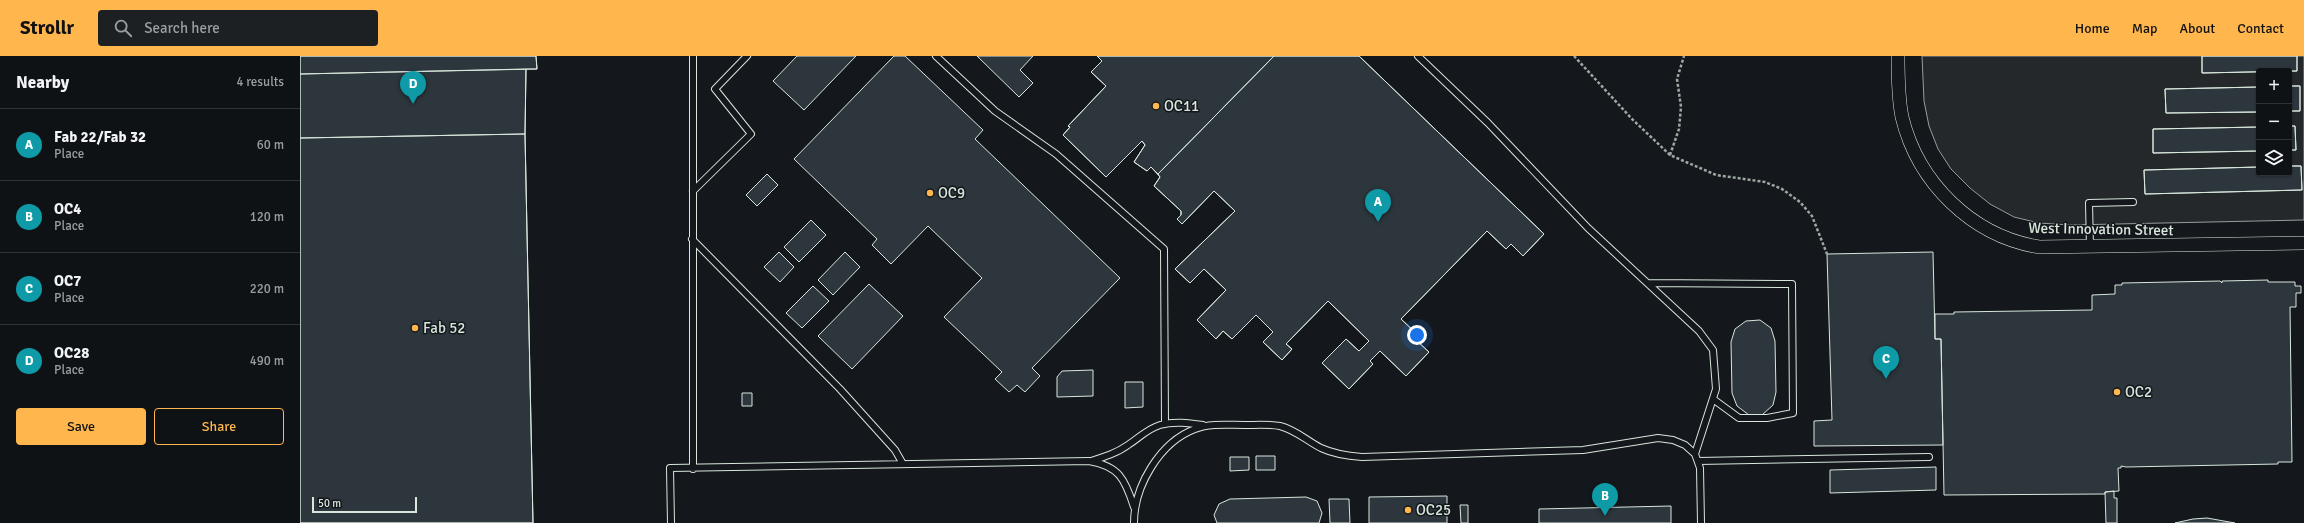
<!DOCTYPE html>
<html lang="en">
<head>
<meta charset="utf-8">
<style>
  :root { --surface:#0f1215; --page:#1d2022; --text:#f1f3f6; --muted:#9b9ea0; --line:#2f3234; --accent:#ffb74d }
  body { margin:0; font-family:Signika,sans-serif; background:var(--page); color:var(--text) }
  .controls { position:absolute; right:12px; top:12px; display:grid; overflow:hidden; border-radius:4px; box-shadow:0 1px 3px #0004 }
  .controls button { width:36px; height:36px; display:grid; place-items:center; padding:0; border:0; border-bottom:1px solid var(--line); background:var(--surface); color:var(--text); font:20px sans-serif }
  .scale { position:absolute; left:12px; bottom:10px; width:105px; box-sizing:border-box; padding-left:4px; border:2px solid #d8e6dc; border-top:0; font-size:11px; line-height:14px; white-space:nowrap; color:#d8e6dc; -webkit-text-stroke:3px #14181c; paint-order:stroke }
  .you { position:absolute; left:1117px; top:279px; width:14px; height:14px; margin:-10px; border:3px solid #fff; border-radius:50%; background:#1a73e8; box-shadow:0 0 0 6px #1a73e833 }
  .badge { display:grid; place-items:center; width:26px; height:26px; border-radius:50%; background:var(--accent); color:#fff; font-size:13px; font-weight:700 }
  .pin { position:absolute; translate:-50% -33px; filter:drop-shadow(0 1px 2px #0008) }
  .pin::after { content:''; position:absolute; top:21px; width:14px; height:12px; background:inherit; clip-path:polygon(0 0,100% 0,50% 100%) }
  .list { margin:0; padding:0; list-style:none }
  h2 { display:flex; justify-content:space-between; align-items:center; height:52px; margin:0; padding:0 16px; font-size:17px }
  h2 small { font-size:13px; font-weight:400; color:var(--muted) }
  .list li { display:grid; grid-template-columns:26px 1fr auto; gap:12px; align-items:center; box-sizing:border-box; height:72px; padding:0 16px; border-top:1px solid var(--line) }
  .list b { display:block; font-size:15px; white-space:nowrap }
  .list p { margin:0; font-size:13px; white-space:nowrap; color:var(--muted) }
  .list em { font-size:13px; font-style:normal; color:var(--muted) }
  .actions { display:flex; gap:8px; padding:12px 16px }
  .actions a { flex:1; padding:9px 0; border:1px solid var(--accent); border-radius:4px; text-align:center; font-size:14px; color:var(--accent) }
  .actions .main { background:var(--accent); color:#111 }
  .icon { flex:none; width:22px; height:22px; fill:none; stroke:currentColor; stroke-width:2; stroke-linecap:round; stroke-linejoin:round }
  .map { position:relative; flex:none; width:2004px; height:467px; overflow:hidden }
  header { display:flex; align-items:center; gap:24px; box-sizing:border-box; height:56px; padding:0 20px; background:var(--accent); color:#111 }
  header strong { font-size:19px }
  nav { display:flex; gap:22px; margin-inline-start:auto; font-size:14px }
  .search { width:280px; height:36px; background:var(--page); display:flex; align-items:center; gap:10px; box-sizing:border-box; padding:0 14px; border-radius:4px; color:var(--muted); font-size:15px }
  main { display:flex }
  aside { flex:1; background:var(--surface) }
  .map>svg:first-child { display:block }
  .parking { fill:#24282b; stroke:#939e99; fill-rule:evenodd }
  .building { fill:#2c363c; stroke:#d8e6dc }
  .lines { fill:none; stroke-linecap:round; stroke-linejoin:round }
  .lane-casing { stroke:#d8e6dc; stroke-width:8 }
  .street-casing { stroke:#d8e6dc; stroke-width:14 }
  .path { stroke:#9da8a2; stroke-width:2.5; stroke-dasharray:3 2; stroke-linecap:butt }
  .lane { stroke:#14181c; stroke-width:6 }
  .street { stroke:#14181c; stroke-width:13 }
  .poi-dot { fill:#ffb74d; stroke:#14181c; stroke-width:1.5 }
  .labels { text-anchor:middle; stroke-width:3; stroke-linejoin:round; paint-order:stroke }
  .poi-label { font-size:15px; fill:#d8e6dc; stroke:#14181c; text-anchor:start }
  .street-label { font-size:15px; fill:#d8e6dc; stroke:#14181c }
</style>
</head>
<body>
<header>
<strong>Strollr</strong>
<div class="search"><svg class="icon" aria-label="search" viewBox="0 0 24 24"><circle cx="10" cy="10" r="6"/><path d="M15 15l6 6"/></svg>Search here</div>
<nav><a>Home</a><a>Map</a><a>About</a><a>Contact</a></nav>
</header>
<main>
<aside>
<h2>Nearby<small>4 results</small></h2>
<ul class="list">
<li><span class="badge" style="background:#0f9aa8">A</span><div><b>Fab 22/Fab 32</b><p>Place</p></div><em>60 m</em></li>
<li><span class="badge" style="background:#0f9aa8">B</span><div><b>OC4</b><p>Place</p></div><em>120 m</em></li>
<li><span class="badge" style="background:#0f9aa8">C</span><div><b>OC7</b><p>Place</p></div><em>220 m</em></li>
<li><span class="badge" style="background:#0f9aa8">D</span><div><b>OC28</b><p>Place</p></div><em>490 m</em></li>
</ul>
<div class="actions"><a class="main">Save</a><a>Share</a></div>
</aside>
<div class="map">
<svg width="2004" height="467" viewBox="0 0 2004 467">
  <rect width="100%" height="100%" fill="#14181c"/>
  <path class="parking" d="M1622 0H2004V164L1769 169 1739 167 1714 161 1690 148 1670 132 1651 113 1638 93 1629 70 1624 45ZM1959 15H1989V117H1959Z"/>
  <path class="building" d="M0 0H236L237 13H226L225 78 233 467H0Z
    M0 0H236L237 13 0 18Z
    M497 0H556L504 54 473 25Z
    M594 0H605L683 74 675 83 820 222 732 312 740 320 725 336 717 329 709 336 695 323 702 316 644 261 682 222 628 170 591 208 572 189 577 183 494 103Z
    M677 0H733L720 14 733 27 719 41Z
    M797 0H1059L1244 178 1223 200 1211 188 1206 193 1187 175 1101 263 1120 281 1117 285 1129 296 1106 320 1080 295 1070 305 1073 308 1049 333 1022 307 1046 283 1059 295 1069 285 1028 245 986 288 992 293 982 304 963 286 973 276 956 259 932 283 923 275 916 283 897 264 926 234 904 213 890 227 875 213 935 155 914 135 882 168 877 163 881 159V155L854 130 860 121 851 111 847 115 834 106 845 89 842 85 806 121 763 79 770 71 768 70 806 30 791 16 802 5Z
    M797 0H974L858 118 851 111 847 115 834 106 845 89 842 85 806 121 763 79 770 71 768 70 806 30 791 16 802 5Z
    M974 0H1059L1244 178 1223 200 1211 188 1206 193 1187 175 1101 263 1120 281 1117 285 1129 296 1106 320 1080 295 1070 305 1073 308 1049 333 1022 307 1046 283 1059 295 1069 285 1028 245 986 288 992 293 982 304 963 286 973 276 956 259 932 283 923 275 916 283 897 264 926 234 904 213 890 227 875 213 935 155 914 135 882 168 877 163 881 159V155L854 130 860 121 858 118Z
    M1902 0H1997V15L1902 17Z
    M1902 0H1997V15L1902 17Z
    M226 13 225 78 0 82V18Z
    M1989 30H2000V55H1989Z
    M1989 30H2000V55H1989Z
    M1959 31V56L1866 57 1865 33Z
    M1959 31V56L1866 57 1865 33Z
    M1989 70H1995L1996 94H1989Z
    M1989 70H1995L1996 94H1989Z
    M1959 71V95L1853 97V73Z
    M1959 71V95L1853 97V73Z
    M225 78 233 467H0V82Z
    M1989 110H2001L2002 134 1845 138 1844 114 1959 111V117H1989Z
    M1989 110H2001L2002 134 1845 138 1844 114 1959 111V117H1989Z
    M467 118 478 129 457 150 446 139Z
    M511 164 526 179 499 206 484 191Z
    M479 196 494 211 480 226 464 211Z
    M545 196 560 211 533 239 518 224Z
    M1633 196 1635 283H1641L1643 389 1514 390V365L1532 364 1527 198Z
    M1968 224V226H1995V230H2001V237H1996V251H1990L1992 406H1978V408L1826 411 1821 410V412H1818L1819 435 1805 436V438L1644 439 1641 283H1635V258H1654V256L1792 254V239L1815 238V229H1822V227L1920 225 1922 227V225Z
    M569 228 603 260 552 313 518 280Z
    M513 230 529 245 502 272 486 257Z
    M1460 264 1471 272 1475 285 1476 336 1473 349 1462 359H1449L1437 350 1432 337 1431 286 1435 273 1446 265Z
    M793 314V340L757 341V321L762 315Z
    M825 326H843V351L825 352Z
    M442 337H452V350H442Z
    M956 400H975V414H956Z
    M930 401H949V414L930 415Z
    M1636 411V434L1530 437V414Z
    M1814 435V442H1817V467H1806L1805 436Z
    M1147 440V467H1069V441Z
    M1006 441 1017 445 1022 457 1019 467H917L914 459 919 448 930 443Z
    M1029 443H1049L1050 467H1030Z
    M1160 449H1168V467H1161Z
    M1371 450V467H1239V453Z
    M1907 462 1935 467H1875L1893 463Z"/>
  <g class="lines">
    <g class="lane-casing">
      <path id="lane" d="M636 0 695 55 756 98 864 193 865 368
        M1118 0 1188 67 1288 172 1399 275 1413 294 1416 333 1395 398
        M393 135 451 78 415 33 447 0
        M392 183 540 333 595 394 603 408
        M1790 191 1789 147 1833 146
        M1348 227 1492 228 1493 357 1467 362H1439L1413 343
        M791 405C804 401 817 397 828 389 839 382 847 373 860 369 874 365 889 367 903 369
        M1398 405 1629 401
        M393 413V0
        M371 467 370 412 789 405C819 410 825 423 834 451
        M834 467C834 430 860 386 895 373 910 367 929 369 944 369 956 369 969 368 980 370 996 374 1007 385 1021 392 1034 398 1048 400 1062 401L1283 394 1358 382 1373 384 1385 389 1395 398 1400 412 1401 467"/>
    </g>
    <g class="street-casing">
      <path id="street" d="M1598 0C1598 20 1598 41 1602 61 1618 127 1672 180 1739 191L2004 187"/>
    </g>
    <path class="path" d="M1274 0 1332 63 1370 99 1416 119 1465 126 1482 133 1500 146 1512 160 1527 198
      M1370 99 1379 73 1381 51 1377 23 1384 0"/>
    <use href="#lane" class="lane"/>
    <use href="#street" class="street"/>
  </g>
  <g class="poi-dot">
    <circle cx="856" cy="50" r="4"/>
    <circle cx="630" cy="137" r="4"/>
    <circle cx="115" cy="272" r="4"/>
    <circle cx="1817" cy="336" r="4"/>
    <circle cx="1108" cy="454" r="4"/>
  </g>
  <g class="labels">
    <g class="poi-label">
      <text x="864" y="55">OC11</text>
      <text x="638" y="142">OC9</text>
      <text x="123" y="277">Fab 52</text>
      <text x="1825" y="341">OC2</text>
      <text x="1116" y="459">OC25</text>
    </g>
    <g class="street-label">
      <text transform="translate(1801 173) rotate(1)" y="5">West Innovation Street</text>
    </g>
  </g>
</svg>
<div class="controls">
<button>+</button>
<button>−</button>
<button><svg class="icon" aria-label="layers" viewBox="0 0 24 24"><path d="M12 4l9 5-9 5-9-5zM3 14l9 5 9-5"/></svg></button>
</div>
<div class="scale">50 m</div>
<div class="you"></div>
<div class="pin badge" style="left:1078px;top:166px;background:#0f9aa8">A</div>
<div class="pin badge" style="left:1305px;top:460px;background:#0f9aa8">B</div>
<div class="pin badge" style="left:1586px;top:323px;background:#0f9aa8">C</div>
<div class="pin badge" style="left:113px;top:48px;background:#0f9aa8">D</div>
</div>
</main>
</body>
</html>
